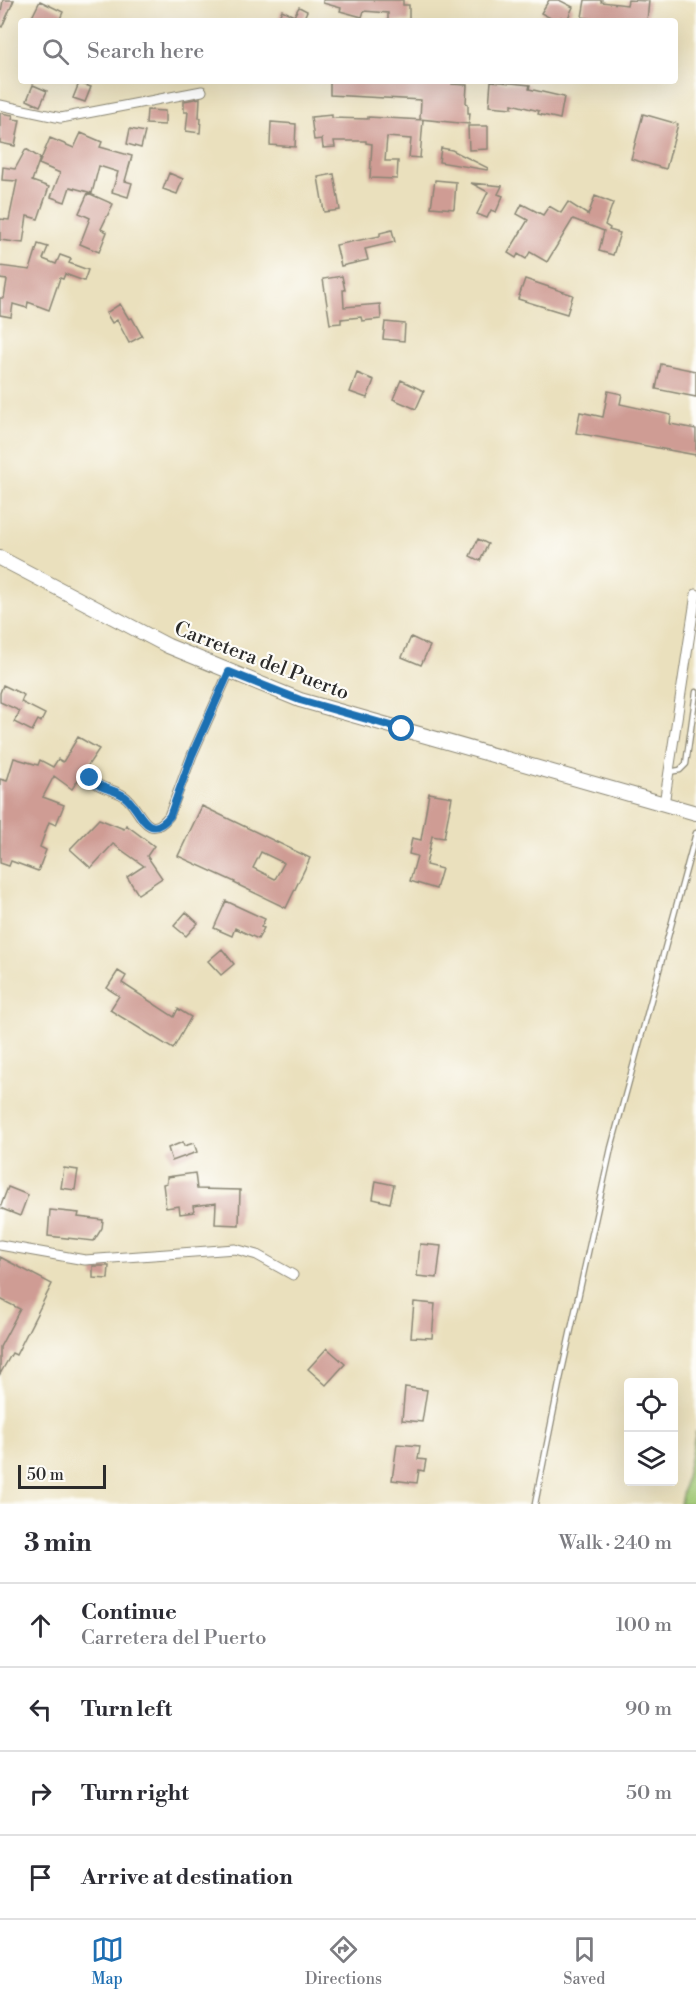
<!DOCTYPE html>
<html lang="en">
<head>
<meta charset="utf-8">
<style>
  :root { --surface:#fff; --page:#f2f2f3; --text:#2b2b33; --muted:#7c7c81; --line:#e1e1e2; --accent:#1f6fb2 }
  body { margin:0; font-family:"Libre Bodoni",serif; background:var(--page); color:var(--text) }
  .controls { position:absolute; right:18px; bottom:18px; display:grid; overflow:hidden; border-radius:6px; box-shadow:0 6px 24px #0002 }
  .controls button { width:54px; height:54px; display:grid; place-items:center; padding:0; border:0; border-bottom:2px solid var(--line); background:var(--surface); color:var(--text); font:30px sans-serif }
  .scale { position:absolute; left:18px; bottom:15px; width:88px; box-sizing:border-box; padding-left:6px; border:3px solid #2b2b2b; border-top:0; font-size:16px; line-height:21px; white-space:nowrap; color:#2b2b2b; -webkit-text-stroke:4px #fdfcf7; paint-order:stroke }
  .stop { position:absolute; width:18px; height:18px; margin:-14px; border:4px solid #1f6fb2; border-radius:50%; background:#fff }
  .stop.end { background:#1f6fb2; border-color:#fff; box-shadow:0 2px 6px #0008 }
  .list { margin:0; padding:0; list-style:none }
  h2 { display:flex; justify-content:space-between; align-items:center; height:78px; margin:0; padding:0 24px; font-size:26px }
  h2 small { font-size:20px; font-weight:400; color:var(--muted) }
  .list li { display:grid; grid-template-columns:39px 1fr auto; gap:18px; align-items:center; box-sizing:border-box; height:84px; padding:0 24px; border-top:2px solid var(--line) }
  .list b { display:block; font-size:22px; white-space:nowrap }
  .list p { margin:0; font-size:20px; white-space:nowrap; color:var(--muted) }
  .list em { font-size:20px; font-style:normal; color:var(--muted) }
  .icon { flex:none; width:33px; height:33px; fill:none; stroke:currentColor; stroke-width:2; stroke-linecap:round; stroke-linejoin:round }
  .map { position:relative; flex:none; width:696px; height:1504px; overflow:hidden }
  .search { position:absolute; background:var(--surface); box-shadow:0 6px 24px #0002; left:18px; right:18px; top:18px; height:66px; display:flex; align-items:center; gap:15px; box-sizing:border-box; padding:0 21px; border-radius:6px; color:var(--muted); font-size:22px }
  .sheet { height:414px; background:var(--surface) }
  nav { display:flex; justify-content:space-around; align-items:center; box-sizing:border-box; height:84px; border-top:2px solid var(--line); background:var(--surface); font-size:16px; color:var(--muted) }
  nav a { display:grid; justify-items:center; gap:3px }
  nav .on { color:var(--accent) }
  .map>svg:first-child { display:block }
  .green { fill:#9fc772; stroke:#65794e; stroke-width:1.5 }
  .building { fill:#cf9c94; fill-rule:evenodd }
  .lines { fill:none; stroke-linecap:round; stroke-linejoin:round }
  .service-casing { stroke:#8a8674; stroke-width:7 }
  .minor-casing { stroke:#8a8674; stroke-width:11 }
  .secondary-casing { stroke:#8a8674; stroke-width:16 }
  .service { stroke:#fff; stroke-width:4.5 }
  .minor { stroke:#fff; stroke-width:9 }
  .secondary { stroke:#fff; stroke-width:14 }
  .route { stroke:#1f6fb2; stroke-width:8 }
  .labels { text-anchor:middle; stroke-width:4.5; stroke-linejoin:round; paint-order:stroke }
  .street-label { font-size:20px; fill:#2b2b2b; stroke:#fdfcf7 }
</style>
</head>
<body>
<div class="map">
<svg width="696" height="1504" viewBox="0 0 696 1504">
  <rect width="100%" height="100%" fill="#fdfcf7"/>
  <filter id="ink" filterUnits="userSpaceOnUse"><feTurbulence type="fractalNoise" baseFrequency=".0167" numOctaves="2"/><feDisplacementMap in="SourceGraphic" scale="12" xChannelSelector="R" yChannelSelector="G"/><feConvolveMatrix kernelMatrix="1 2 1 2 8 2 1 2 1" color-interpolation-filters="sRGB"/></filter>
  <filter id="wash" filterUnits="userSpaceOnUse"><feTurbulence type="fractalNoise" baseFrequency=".008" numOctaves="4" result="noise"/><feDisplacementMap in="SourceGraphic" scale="24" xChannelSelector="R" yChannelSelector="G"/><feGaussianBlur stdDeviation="1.35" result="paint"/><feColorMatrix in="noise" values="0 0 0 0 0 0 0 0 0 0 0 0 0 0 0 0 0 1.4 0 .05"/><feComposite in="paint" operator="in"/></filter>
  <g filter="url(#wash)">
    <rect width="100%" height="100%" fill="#eae0bd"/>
    <path class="green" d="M696 1431V1504H680Z"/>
    <g id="blocks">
      <path class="building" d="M3 0H14L2 27 0 26V17Z
        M323 0H403V5H409V21H388V13L364 11 362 17 340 11 341 8 323 3Z
        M549 0H559L573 7 567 20 561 17 559 21H556L541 13Z
        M585 0H602L601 2 627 5 628 0 649 1 647 21H602L582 17Z
        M40 1 63 12 59 21H30Z
        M299 7 307 11 303 20 304 21H277L282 10 294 16Z
        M330 81H452V84L467 85 466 103 468 104V113H470L469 124 420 119 421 100 330 95Z
        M491 81 530 85 529 89 564 97 560 119 538 114 539 111 512 104V108L489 106Z
        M79 83 91 87 85 102 73 98Z
        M33 85 47 91 40 106 27 100Z
        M200 98 199 118H201L200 133 186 131 188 112H184V101Z
        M147 110 165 111V125L146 124Z
        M0 113 13 115 12 119 20 120 15 146 0 143Z
        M643 114 678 124 666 169 631 159Z
        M332 115V118L368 119V117L423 120 420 158 409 157 411 139 387 137 385 161H398L397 179 370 178 372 144 366 143V141H334L335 147 323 148 322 139 314 140 311 117Z
        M271 122 296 124 295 147 270 145Z
        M468 126H488V149L469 150Z
        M130 129 145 132 141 148 127 144Z
        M81 133 102 142 100 147 132 156 125 181 132 183 128 197 112 192 118 172 99 166 92 193 70 187 65 202 51 197 60 173 39 164 50 138 74 148Z
        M441 148 452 150 488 168 487 170 439 162Z
        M26 149 40 158 32 181 49 187 38 219 27 216 23 243 0 240V219L9 220 17 181 2 180 3 167 15 169Z
        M169 173 183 179 177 194 163 189Z
        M334 174 340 210 324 212 318 177Z
        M435 180 456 182 454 209 431 207Z
        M471 183 502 186 498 194 503 196 496 212 491 210 487 218 477 214 488 192Z
        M88 193 113 204 101 229 107 232 99 252 80 244 90 218 79 213Z
        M595 196 613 203 605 225 610 228 609 230 620 233 613 255 599 251 604 231 573 219 547 262 530 252 526 259 518 254 516 258 508 253 528 220 517 214 522 204 543 215 549 206 561 213 568 202 588 215Z
        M392 230 395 242 365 249 368 260 341 266 336 245 380 236V233Z
        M38 244 48 247 43 259 56 264 60 255 71 259 69 263 88 270 84 281 65 274 63 279 60 278 49 310 28 302 27 308 13 304 11 317 0 315V298H4L7 280 0 279V266L30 270Z
        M342 276 345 290H343L344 307 380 304 381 319 362 321 361 317 341 319V323L330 324 323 279Z
        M525 279 573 295 567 314 518 299Z
        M120 304 129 319 132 318 142 336 129 343 117 320 112 323 106 313Z
        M385 322 405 324 404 341 383 339Z
        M661 364 696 371V397L656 389Z
        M357 373 374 380 367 398 350 392Z
        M401 380 424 391 416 409 393 399Z
        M608 391 622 394 620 404 671 415 670 424 696 429V455L576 433 580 412 603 417Z
        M478 539 488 544 480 561 470 556Z
        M411 637 430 646 421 665 402 657Z
        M3 685 24 695 21 702 45 714 41 722 38 720 32 731 14 722 20 711 0 702V693Z
        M78 737 99 749 72 789 54 776 43 797 64 805 56 825 49 822 40 847 46 850 38 871 11 861 9 866 0 863V779L7 781 14 758 38 765 40 760 53 767 58 759 63 762Z
        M429 793 452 797 444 838 432 836 426 865 442 869 436 889 410 881 417 856 409 854 412 838 421 840Z
        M202 806 310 858 286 908 234 883 235 882 178 856ZM261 852 284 863 275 879 253 868Z
        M99 819 124 829 126 825 154 846 147 856 162 878 138 894 127 877 144 866 113 844 91 868 70 849Z
        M226 901 265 919 261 927 264 928 258 939 235 928 232 936 214 928Z
        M186 912 198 923 186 936 174 926Z
        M222 949 234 964 221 975 208 961Z
        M118 971 126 976 122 983 174 1017 178 1009 191 1017 173 1049 110 1010 119 996 107 988Z
        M183 1142 184 1146 194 1143 197 1152 172 1161 168 1148Z
        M64 1168 78 1170 75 1190 61 1188Z
        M195 1173 197 1189 240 1190 239 1225 215 1224 216 1203 193 1206 194 1212 180 1214 179 1206 166 1208 163 1184 167 1183V1177Z
        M376 1181 394 1185 390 1203 373 1199Z
        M8 1187 28 1195 20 1216 0 1208Z
        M50 1210 79 1213 78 1217 103 1220 102 1228 94 1241 48 1236Z
        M420 1244 441 1246 437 1278 417 1276Z
        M0 1257 52 1284 16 1355 12 1353 0 1374V1347L20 1309 0 1299Z
        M93 1266H109L108 1279 93 1278Z
        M414 1302 435 1304 432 1338 411 1337Z
        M327 1348 345 1364 326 1385 308 1369Z
        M405 1387 427 1390 422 1422 402 1420Z
        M397 1444 420 1446 418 1459 426 1460 424 1471 419 1470 417 1483 392 1480Z"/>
    </g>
  </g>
  <g filter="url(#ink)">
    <use href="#blocks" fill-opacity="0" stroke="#8a8674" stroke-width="1.5"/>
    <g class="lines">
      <g class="service-casing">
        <path id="service" d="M669 772 680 770 686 764 696 692
          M535 1504 559 1384 611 1148 696 833"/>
      </g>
      <g class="minor-casing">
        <path id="minor" d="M0 105 61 118 202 91
          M90 778C101 790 112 788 124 796 140 806 146 845 169 816L192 755 229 672
          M664 804 696 594
          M0 1245 85 1260 235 1249 257 1255 293 1275"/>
      </g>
      <g class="secondary-casing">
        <path id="secondary" d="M0 558 168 646 300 700 696 813"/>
      </g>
      <use href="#service" class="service"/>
      <use href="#minor" class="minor"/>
      <use href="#secondary" class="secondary"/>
    </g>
  </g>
  <g class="lines" filter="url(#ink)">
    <path class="route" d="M90 778C101 790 112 788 124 796 140 806 146 845 170 816L192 755 229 672 300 700 402 729"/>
  </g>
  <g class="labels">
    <g class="street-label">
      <text transform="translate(262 660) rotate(21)" y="7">Carretera del Puerto</text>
    </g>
  </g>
</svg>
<div class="controls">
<button><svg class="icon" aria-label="locate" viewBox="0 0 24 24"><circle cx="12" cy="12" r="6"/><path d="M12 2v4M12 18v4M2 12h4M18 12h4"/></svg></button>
<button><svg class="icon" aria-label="layers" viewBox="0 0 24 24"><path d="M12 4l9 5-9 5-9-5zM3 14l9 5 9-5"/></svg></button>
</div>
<div class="scale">50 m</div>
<div class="stop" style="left:402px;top:729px"></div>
<div class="stop end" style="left:90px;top:778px"></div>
<div class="search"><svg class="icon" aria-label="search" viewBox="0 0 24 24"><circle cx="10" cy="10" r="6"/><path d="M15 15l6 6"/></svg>Search here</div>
</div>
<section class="sheet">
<h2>3 min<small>Walk · 240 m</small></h2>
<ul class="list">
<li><svg class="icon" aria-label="ahead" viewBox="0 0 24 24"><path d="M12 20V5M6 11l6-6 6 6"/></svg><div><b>Continue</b><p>Carretera del Puerto</p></div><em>100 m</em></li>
<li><svg class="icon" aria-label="left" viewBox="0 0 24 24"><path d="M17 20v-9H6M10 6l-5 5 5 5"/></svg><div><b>Turn left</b></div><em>90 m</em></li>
<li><svg class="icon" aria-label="right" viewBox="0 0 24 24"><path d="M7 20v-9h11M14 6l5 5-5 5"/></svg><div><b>Turn right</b></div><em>50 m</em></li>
<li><svg class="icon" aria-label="arrive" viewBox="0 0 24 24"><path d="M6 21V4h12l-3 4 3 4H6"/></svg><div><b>Arrive at destination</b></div></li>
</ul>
</section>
<nav>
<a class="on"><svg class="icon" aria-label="map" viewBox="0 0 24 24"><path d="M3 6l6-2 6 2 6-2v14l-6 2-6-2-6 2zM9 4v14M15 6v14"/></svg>Map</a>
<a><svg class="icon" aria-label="directions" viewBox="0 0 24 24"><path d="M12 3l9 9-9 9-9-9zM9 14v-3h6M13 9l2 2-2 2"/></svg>Directions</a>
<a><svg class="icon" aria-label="saved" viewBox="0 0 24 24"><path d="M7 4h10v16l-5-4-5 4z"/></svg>Saved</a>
</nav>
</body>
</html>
